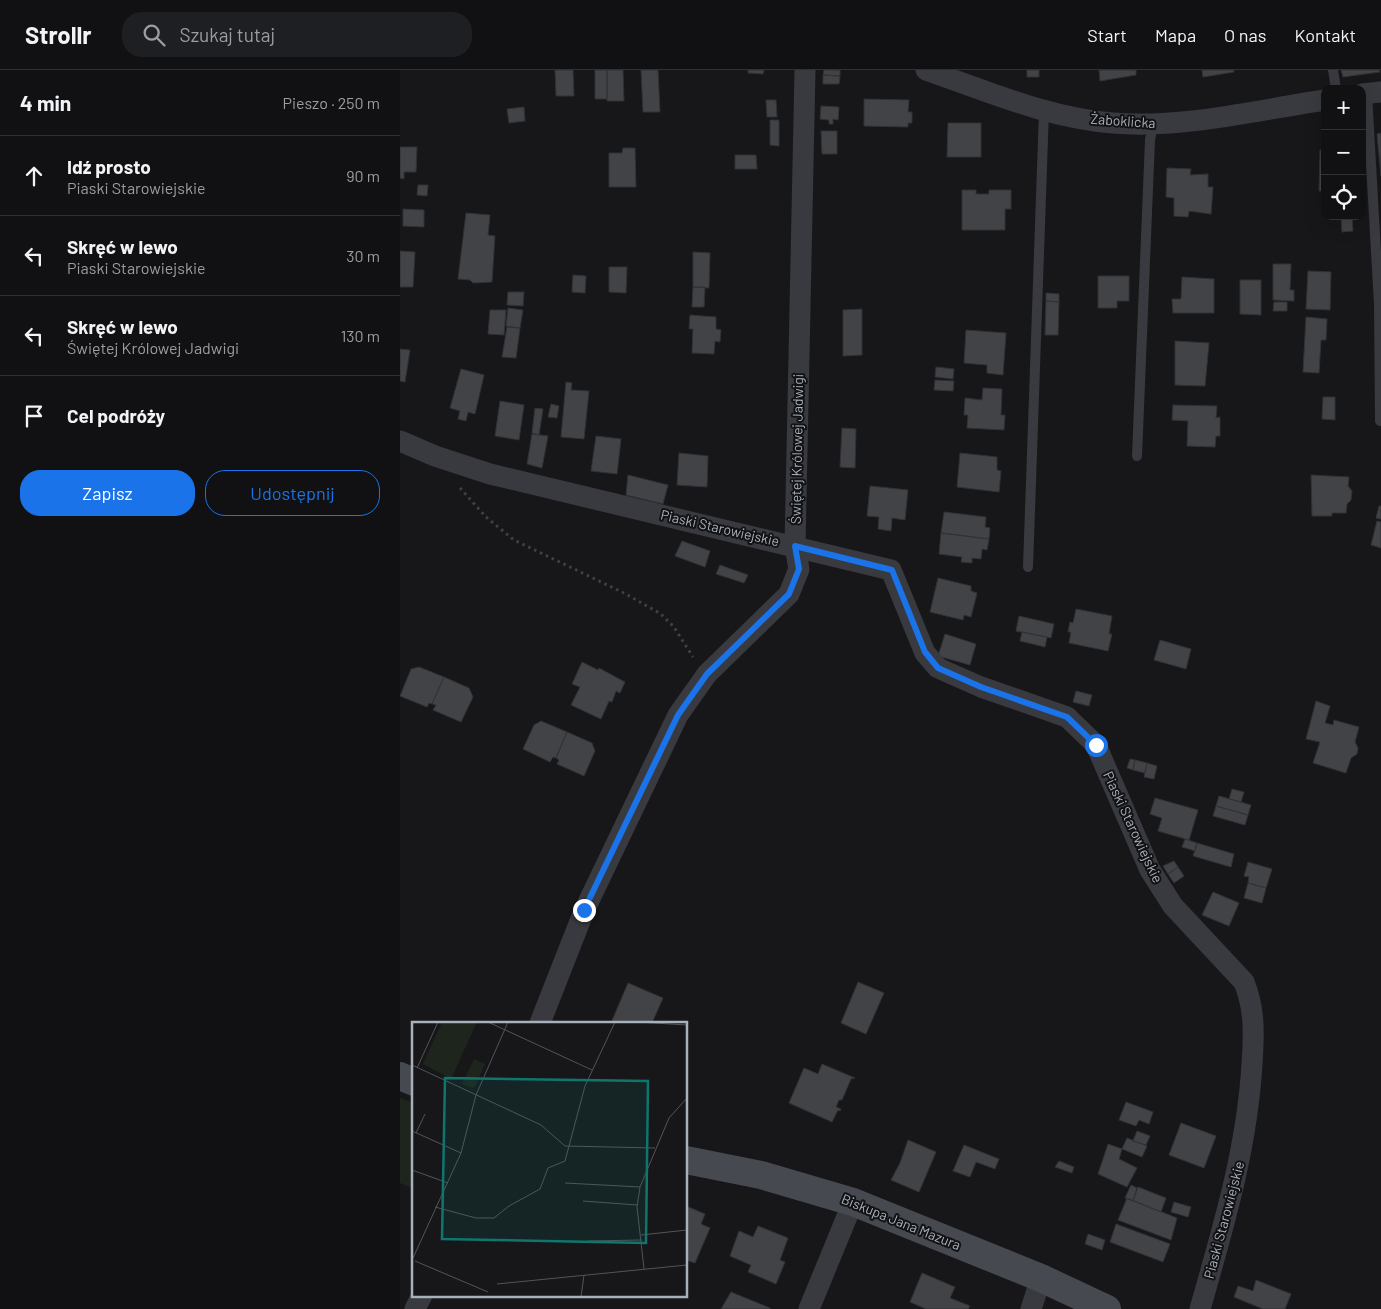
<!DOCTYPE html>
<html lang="pl">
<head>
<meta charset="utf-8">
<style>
  :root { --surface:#111114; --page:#1e1f22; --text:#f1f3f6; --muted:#9c9da0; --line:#303134; --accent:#1a73e8 }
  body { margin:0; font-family:Barlow,sans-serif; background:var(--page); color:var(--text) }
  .controls { position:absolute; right:15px; top:15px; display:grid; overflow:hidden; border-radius:10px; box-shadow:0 5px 20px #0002 }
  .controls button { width:45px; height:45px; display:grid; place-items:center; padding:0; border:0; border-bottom:1px solid var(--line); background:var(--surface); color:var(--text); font:25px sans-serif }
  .stop { position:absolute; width:15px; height:15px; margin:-11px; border:4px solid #1a73e8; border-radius:50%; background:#fff }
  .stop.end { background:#1a73e8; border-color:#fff; box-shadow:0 1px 5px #0008 }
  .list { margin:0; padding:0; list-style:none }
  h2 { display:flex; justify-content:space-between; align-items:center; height:65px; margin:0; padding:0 20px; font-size:21px }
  h2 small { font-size:16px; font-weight:400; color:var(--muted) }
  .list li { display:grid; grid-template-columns:32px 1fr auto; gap:15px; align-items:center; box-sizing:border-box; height:80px; padding:0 20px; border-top:1px solid var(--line) }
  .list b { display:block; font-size:19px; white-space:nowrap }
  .list p { margin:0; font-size:16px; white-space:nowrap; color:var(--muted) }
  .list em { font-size:16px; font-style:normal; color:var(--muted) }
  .actions { display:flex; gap:10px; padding:15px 20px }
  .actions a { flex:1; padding:11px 0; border:1px solid var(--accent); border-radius:20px; text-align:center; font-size:18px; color:var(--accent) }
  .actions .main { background:var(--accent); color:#fff }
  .icon { flex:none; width:28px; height:28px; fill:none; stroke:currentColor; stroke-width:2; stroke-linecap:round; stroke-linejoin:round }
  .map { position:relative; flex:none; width:981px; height:1239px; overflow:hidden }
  header { display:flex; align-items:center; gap:30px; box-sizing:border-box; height:70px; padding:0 25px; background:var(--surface); border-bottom:1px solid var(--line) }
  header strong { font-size:24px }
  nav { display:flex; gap:28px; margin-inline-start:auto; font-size:18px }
  .search { width:350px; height:45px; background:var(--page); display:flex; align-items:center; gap:12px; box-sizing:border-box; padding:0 18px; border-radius:20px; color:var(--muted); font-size:19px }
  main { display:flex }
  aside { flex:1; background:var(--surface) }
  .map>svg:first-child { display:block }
  .green { fill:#1d251d }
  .building { fill:#414347; stroke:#313236 }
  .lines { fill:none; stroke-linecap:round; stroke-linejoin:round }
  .path { stroke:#3e4146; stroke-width:3; stroke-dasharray:2.5 4; stroke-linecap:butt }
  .lane { stroke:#383a3f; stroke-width:10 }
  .street { stroke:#383a3f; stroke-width:21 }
  .secondary { stroke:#46494f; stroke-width:28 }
  .route { stroke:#1a73e8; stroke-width:6 }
  .labels { text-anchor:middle; stroke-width:4; stroke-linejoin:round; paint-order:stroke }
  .street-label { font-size:14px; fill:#a8b0ba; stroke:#121215 }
  .inset-road { fill:none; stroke:#51545a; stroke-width:1 }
  .view { fill:#0f766e; fill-opacity:0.15; stroke:#0f766e; stroke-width:2.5 }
  .inset-edge { fill:none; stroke:#a8b0ba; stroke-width:2.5 }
</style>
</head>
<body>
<header>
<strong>Strollr</strong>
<div class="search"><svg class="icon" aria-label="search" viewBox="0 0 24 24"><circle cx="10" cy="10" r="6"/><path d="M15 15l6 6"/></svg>Szukaj tutaj</div>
<nav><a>Start</a><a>Mapa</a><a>O nas</a><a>Kontakt</a></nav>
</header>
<main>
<aside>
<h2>4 min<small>Pieszo · 250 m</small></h2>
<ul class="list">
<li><svg class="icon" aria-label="ahead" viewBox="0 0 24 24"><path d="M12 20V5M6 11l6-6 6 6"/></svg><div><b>Idź prosto</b><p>Piaski Starowiejskie</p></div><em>90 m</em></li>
<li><svg class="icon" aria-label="left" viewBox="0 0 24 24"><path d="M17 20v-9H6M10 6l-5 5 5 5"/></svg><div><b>Skręć w lewo</b><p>Piaski Starowiejskie</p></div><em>30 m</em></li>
<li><svg class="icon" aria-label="left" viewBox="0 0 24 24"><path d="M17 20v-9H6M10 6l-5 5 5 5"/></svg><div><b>Skręć w lewo</b><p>Świętej Królowej Jadwigi</p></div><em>130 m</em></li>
<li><svg class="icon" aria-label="arrive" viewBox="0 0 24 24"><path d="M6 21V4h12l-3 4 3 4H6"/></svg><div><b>Cel podróży</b></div></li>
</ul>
<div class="actions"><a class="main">Zapisz</a><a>Udostępnij</a></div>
</aside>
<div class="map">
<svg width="981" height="1239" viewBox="0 0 981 1239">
  <rect width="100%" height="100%" fill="#17171a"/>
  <path class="green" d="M0 1028 14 1033V1119L0 1113Z"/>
  <path class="building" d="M155 0H173L174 26H156Z
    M195 0H207V29H195Z
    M207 0H223L224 31H207Z
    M241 0H258L260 42H243Z
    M348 0H364L363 4 348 3Z
    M424 0H440V6L423 5Z
    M627 0H639V7H627Z
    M699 0H736V5L700 11Z
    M802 0H834V2L803 7Z
    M941 0H979L980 2 943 7Z
    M423 5 440 6 439 14H423Z
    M464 29 509 30 508 42H512V53H508V57L464 56Z
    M366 30H376L377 47H367Z
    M421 36 439 37 438 50 433 49V54H429V50L420 49Z
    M124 37 125 51 109 53 107 39Z
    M370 50H379V76L370 75Z
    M548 53H581V87H547Z
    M421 61H437V84H422Z
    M981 63V106L977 64Z
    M0 77H17L16 102H4V109L0 108Z
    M223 78H235L236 117H209V83H222Z
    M920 80H925V121H919Z
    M335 85H356L357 99H335Z
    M767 98 791 99 790 105 808 104V117H813L811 144 789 141 788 147 774 146V128L766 127Z
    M18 115H28L27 126 17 125Z
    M562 120H576V124H589V120H611V139H605V160H562Z
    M3 139 24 140V157L3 156Z
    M66 143 90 145 88 165 95 166 92 212 73 213 70 210 58 209Z
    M952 146 953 161 942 162 941 148Z
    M0 181 15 182 13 217H0Z
    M293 182 310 183 309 218 293 217Z
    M873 194H891L890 220H894V231L873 230Z
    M209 197H227L226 223 209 222Z
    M908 201 931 202 930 240 906 239Z
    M173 205 186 206 185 223 172 222Z
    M698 206H729V231H717V238H698Z
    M782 207 814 209V243H773L772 229H781Z
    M840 210H861V245L840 244Z
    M293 217H305L304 237H292Z
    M108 222H124L123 236 107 235Z
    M646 223 659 224V232L646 231Z
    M646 231 659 232 658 265H645Z
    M874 232H887V241H873Z
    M108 238 123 240 120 258 106 256Z
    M462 239V285L443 286V240Z
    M90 240H106L104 265 88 264Z
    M290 245 316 247V259L321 260 320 272 315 271 314 284 292 283 293 259H289Z
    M906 247 927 249 926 270H921L919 303 903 302Z
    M107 257 120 258 116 288 102 287Z
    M566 260 606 263 603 305 587 303V295L564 293Z
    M775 271 809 273 805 316 775 315Z
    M0 279 10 280 5 312 0 311Z
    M536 297 554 299 553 309 535 307Z
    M61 299 84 305 75 344 68 342 66 351 58 349 60 341 50 338Z
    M535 310 554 311 553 321 534 320Z
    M166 312 172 313 171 320 189 321 184 369 161 367Z
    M583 318 602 319 601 345H605L604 360 567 358 568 345H564L565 328 582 330Z
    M923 327H935V350L922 349Z
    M100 331 124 335 119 370 95 366Z
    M151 334 159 336 157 348 148 347Z
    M773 335 817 336 816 348 820 347V366H816L815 377 787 376 788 351 772 350Z
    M135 338 143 339 139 365 132 363Z
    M442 358 456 359 455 398 440 397Z
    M132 364 148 366 142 398 127 394Z
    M196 366 221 369 217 404 191 401Z
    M279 383 308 386 307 417 277 415Z
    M560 383 597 387V400L601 401 599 422 557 417Z
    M228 405 268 415 263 434 226 425Z
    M911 405 949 407 948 416 952 421 951 430 947 434 946 443H932V446H912Z
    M470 416 508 420 505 450 492 448 491 461 478 459 479 447 467 446Z
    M979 436H981V449L976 448Z
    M544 442 586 447 585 457 590 458 589 469 541 463Z
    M977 451 981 452V478L971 475Z
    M541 463 589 469 587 480 582 479 581 489 572 488V493L561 492 562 487 539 484Z
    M282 471 310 481 305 497 275 486Z
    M320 495 348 505 344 513 316 504Z
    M538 508 571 516V521L577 523 571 547 564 545 563 550 530 542Z
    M676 539 712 546 709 564H712L708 581 669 573 671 562H668L670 552 673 553Z
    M619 546 654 554 651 568 616 561Z
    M622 562 647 567 645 577 620 571Z
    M545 564 576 574 570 595 538 586Z
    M760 570 791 579 786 599 754 590Z
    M182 592 198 600 199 598 225 612 220 623 216 621 212 632 209 631 201 649 171 635 180 617 172 614Z
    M19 597 44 607 32 634 29 633 27 637 0 626 11 599Z
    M44 607 69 618 73 627 61 652 33 640 36 635 32 634Z
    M676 621 692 625 689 636 673 632Z
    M916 631 930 636 925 653 933 655 934 650 959 657 955 672 958 678 957 684 951 688 946 703 913 693 920 672 906 669Z
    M141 651 167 662 156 688 153 687 150 692 123 679 134 655Z
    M167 662 192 673 195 681 184 706 157 694 159 690 156 688Z
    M730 689 735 690 733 700 727 698Z
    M735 690 747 693 745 703 733 700Z
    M747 693 757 696 754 709 744 707Z
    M832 719 844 722 841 732 829 729Z
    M819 726 851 735 848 745 816 736Z
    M755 728 798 740 789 770 758 761 762 748 750 744Z
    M816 736 848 745 845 755 813 746Z
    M785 769 797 773 795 781 782 777Z
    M797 773 834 784 831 797 793 786Z
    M774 791 778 797 768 804 763 796Z
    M848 792 872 799 866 818 848 813 849 807 844 806Z
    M778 797 784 806 774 813 768 804Z
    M848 813 866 818 862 833 844 828Z
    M813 822 839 833 829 856 802 845Z
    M458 912 484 923 466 964 441 953Z
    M228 913 263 928 252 953H211Z
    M422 994 455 1008 451 1009 442 1030H439L436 1037 441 1039 440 1041 438 1040 432 1052 389 1033 404 998 418 1004Z
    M726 1032 753 1042 749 1054 739 1050 736 1056 719 1050Z
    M781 1053 816 1066 804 1098 769 1085Z
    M737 1061 750 1066 746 1075 733 1071Z
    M727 1068 747 1076 742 1087 722 1079Z
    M508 1070 536 1082 519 1122 491 1110 500 1093Z
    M708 1074 722 1079 719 1089 737 1098 727 1117 698 1104Z
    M564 1075 599 1089 595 1099 576 1092 570 1107 553 1101Z
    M659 1091 674 1097 672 1103 655 1097Z
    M731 1115 737 1118 733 1131 725 1128Z
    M738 1117 766 1128 761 1142 733 1131Z
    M727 1128 777 1148 771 1170 718 1150Z
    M774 1132 791 1137 788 1147 771 1142Z
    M286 1136 305 1144 301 1154 310 1158 295 1193 286 1190Z
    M716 1154 770 1174 763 1192 710 1172Z
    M358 1156 388 1168 380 1190 385 1192 376 1214 348 1202 351 1195 330 1186 339 1161 353 1167Z
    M688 1164 705 1170 702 1180 685 1174Z
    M522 1203 555 1217 550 1228 570 1236 568 1239H526L510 1232Z
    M856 1210 891 1224 885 1239H863L834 1227 838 1216 853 1221Z
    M331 1222 370 1238V1239H321Z"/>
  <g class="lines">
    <path class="path" d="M60 418 86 447 114 470 224 523 261 544 274 557 293 587"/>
    <path class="lane" d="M933 0 936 19
      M967 24 979 234 980 351
      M737 386 750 70 753 54
      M628 497 644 41"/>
    <path class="street" d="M526 0C587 21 648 48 713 53 782 59 857 40 925 30
      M962 24 981 22
      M0 371 35 386 90 404 491 500 525 583 538 598 581 617 667 647 696 675 750 800 773 836 844 912C855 939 854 965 852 994 847 1079 823 1158 800 1239
      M140 953 184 841 278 645 307 604 389 524 399 499 395 476 405 0
      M15 1239 22 1225
      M409 1239 453 1132
      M631 1239 641 1208"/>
    <path class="secondary" d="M0 1006 14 1012
      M286 1090 361 1105 453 1132 641 1208 707 1239"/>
  </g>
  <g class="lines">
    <path class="route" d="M184 840 278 645 307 604 389 524 399 499 395 476 492 500 525 582 538 598 581 617 667 647 696 675"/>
  </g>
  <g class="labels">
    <g class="street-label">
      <text transform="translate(723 51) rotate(4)" y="5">Żaboklicka</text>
      <text transform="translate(397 379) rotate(-89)" y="5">Świętej Królowej Jadwigi</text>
      <text transform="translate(320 458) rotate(13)" y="5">Piaski Starowiejskie</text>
      <text transform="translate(733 757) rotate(65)" y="5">Piaski Starowiejskie</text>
      <text transform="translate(824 1150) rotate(-75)" y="5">Piaski Starowiejskie</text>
      <text transform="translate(501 1152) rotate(22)" y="5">Biskupa Jana Mazura</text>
    </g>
  </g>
  <g transform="translate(12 952)">
    <rect width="275" height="275" fill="#17171a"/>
    <path d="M30 0H65L39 57 11 42ZM62 37 73 42 63 65 60 66 50 62Z" fill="#1d251d"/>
    <path class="inset-road" d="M76 0 180 48M225 0 275 3M0 43 129 103 153 124 243 126M5 46 26 0M0 109 49 131M4 111 13 92M0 148 36 161M153 161 228 165M171 179 225 183M23 185 64 196H82L97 184 128 167 136 146 153 139 173 64 203 0M229 213 275 208M176 219 230 218M1 236 49 131 64 73 96 0M3 239 76 270M232 247 225 185 228 165 257 96 275 76M85 262 275 243M169 275 172 253"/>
    <path class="view" d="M33 56 236 59 234 221 30 217Z"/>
    <rect width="275" height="275" class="inset-edge"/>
  </g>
</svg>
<div class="controls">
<button>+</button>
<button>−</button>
<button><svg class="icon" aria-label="locate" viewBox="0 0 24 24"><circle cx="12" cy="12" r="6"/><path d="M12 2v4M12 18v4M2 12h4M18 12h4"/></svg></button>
</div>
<div class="stop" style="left:696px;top:675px"></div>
<div class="stop end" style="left:184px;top:840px"></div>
</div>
</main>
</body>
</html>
